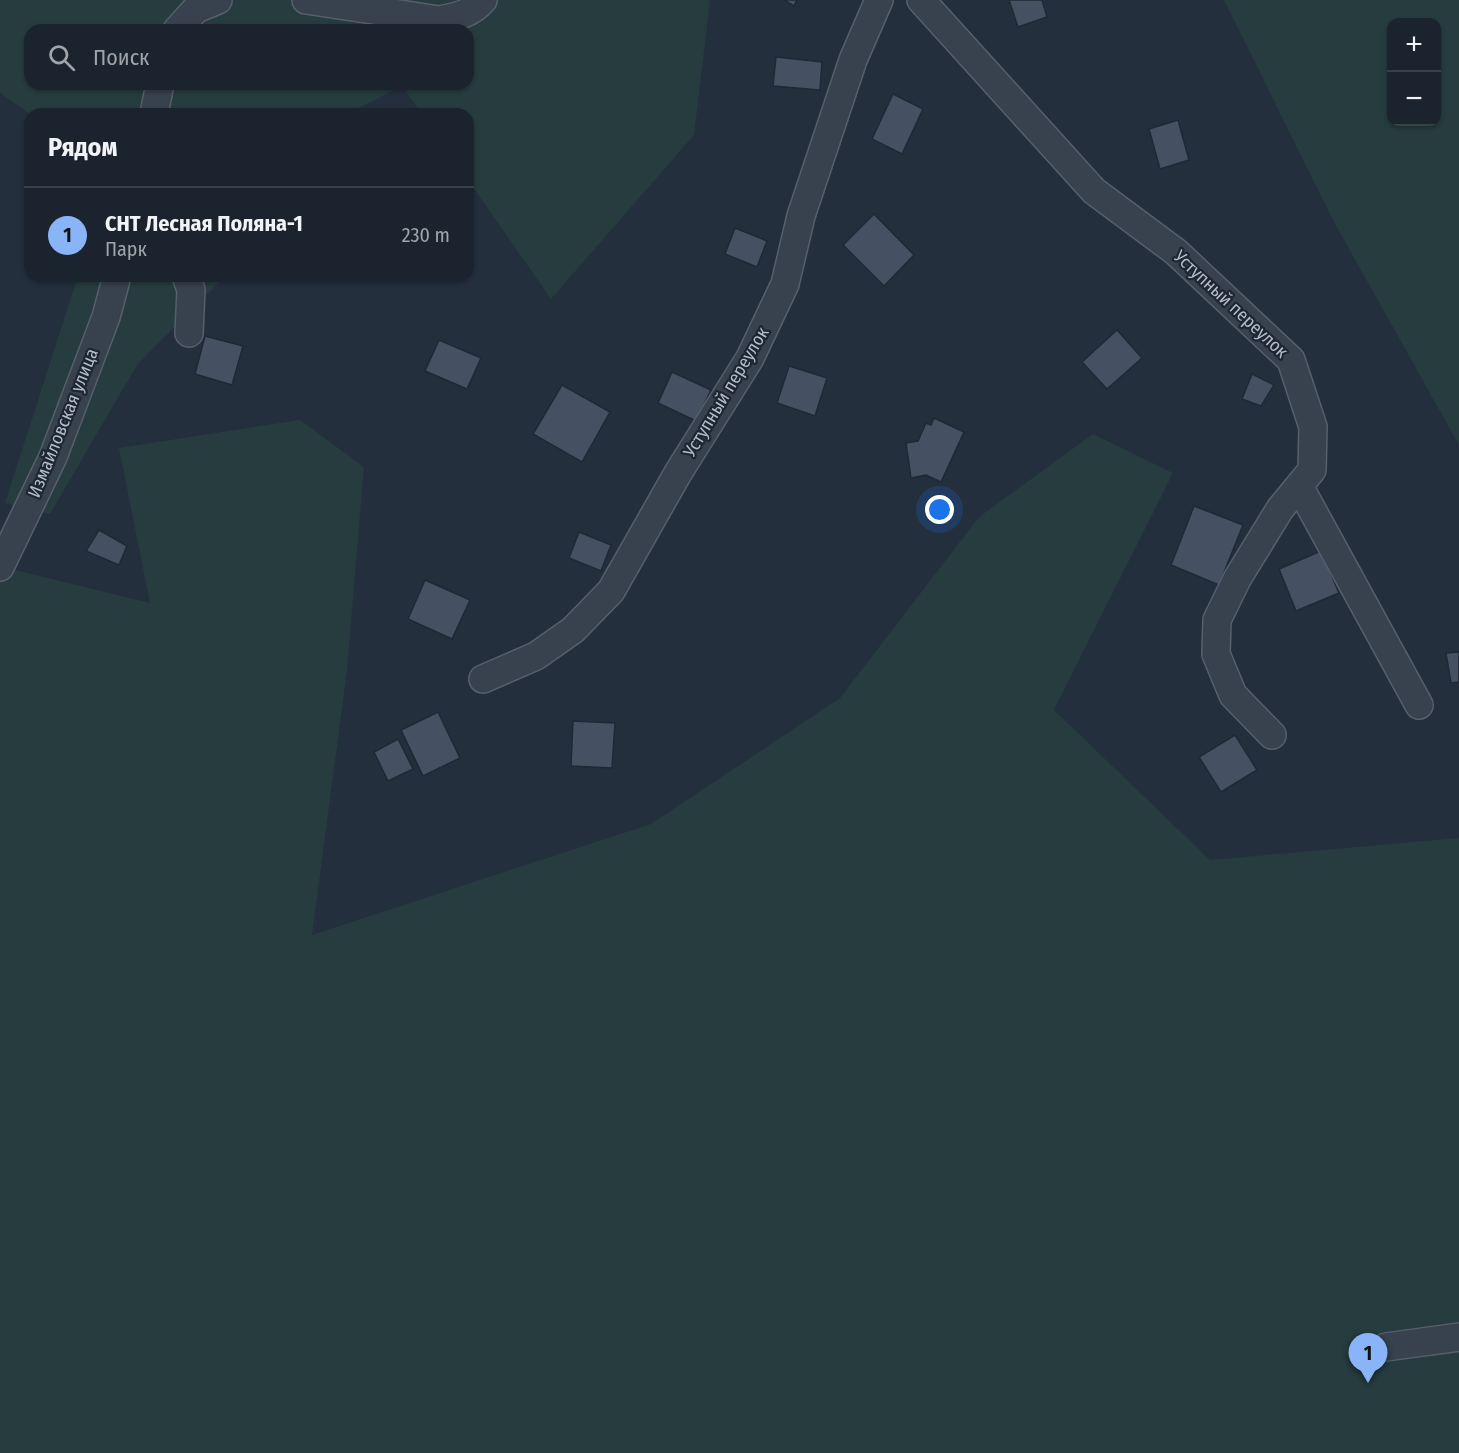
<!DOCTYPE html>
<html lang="ru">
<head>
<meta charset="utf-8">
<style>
  :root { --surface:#1b232e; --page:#282f3a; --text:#f1f3f6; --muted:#a0a4aa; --line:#39404a; --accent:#8ab4f8 }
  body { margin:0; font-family:"Fira Sans Condensed",sans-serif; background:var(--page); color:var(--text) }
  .controls { position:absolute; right:18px; top:18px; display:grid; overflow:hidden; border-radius:12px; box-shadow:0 2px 4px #0004 }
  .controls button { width:54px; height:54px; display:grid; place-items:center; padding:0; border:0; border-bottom:2px solid var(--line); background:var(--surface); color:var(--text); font:30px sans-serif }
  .you { position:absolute; left:940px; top:510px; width:21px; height:21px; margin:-15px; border:4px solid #fff; border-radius:50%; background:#1a73e8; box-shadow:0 0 0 9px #1a73e833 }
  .badge { display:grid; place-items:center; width:39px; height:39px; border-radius:50%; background:var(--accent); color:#111; font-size:20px; font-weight:700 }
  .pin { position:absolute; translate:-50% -50px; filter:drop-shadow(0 2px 3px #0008) }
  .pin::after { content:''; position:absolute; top:32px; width:21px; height:18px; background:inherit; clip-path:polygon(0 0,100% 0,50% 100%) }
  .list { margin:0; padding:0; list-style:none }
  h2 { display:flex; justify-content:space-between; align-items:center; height:78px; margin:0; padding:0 24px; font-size:26px }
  h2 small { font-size:20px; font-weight:400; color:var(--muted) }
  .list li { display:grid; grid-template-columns:39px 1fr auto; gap:18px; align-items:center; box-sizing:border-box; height:96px; padding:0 24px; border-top:2px solid var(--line) }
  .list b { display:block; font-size:22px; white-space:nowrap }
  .list p { margin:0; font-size:20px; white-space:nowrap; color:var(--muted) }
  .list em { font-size:20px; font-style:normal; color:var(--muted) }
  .icon { flex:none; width:33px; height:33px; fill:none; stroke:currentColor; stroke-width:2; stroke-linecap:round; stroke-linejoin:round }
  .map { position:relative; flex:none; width:1459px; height:1453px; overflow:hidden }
  .search { position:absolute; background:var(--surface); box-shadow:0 2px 4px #0004; left:24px; top:24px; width:450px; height:66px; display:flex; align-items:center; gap:15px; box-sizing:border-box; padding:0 21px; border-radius:18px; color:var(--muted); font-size:22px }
  .panel { position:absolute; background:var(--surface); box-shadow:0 2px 4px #0004; left:24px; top:108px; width:450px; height:174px; border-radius:18px }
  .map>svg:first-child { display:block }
  .green { fill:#263c3f; fill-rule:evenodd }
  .building { fill:#455162; stroke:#1f2835; stroke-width:1.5 }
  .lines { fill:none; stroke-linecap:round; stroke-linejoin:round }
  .minor-casing { stroke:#565f6c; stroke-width:30 }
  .minor { stroke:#38414e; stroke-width:27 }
  .labels { text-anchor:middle; stroke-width:4.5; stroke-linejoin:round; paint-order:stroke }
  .street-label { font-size:18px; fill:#b4bcc9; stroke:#1d2633 }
</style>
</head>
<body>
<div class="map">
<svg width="1459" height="1453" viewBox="0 0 1459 1453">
  <rect width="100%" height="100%" fill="#242f3e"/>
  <path class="green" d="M0 0H710L694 135 551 299 468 180V114H422L402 86 347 114H30L0 93ZM30 30H468V84H30Z
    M1224 0H1459V445L1334 222ZM1436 22V122H1392V22Z
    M78 276H225L137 365 50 514 5 503Z
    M300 420 364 467 347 670 312 935 651 824 840 698 979 517 1093 434 1173 473 1054 710 1210 860 1459 838V1453H0V571L11 569 150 603 119 448Z"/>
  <path class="building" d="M784 0H797L794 6Z
    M1009 0H1042L1047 17 1018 27Z
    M776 57 822 62 820 90 773 86Z
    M893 94 923 109 902 154 872 139Z
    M1178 120 1189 160 1160 169 1149 129Z
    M874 214 914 255 884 286 843 245Z
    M735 228 767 241 757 267 725 254Z
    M1117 330 1142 358 1107 389 1082 362Z
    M205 336 243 346 232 385 195 374Z
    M439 340 481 358 467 389 425 371Z
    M789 366 827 378 815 416 777 403Z
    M672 372 711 390 696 421 658 403Z
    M1252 374 1274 385 1261 406 1242 399Z
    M562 385 610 412 582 462 533 434Z
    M934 418 964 432 941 482 926 475 911 478 906 443 918 441 926 423 931 425Z
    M1194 506 1243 525 1219 585 1171 565Z
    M99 530 127 546 119 565 86 551Z
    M579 532 611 545 601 571 569 558Z
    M1321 551 1339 593 1296 611 1279 569Z
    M425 580 470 600 452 639 408 619Z
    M1459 652V682L1451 683 1446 653Z
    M438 712 460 758 423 776 401 730Z
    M573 721 615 723 612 768 571 766Z
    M1235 735 1257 770 1221 792 1199 757Z
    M398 739 413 769 388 781 374 752Z"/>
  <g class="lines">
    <g class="minor-casing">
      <path id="minor" d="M306 0 439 20C456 17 471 14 483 0
        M921 0 1094 191 1176 252 1291 360 1313 427 1312 470 1280 509 1237 579 1217 620 1216 654 1233 695 1272 735
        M177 30 196 9 218 0
        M154 114 160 84
        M186 276 191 290 189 333
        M1299 486 1419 705
        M0 567 53 457 106 317 117 276
        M483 679 536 656 573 630 611 591 678 473 750 358 785 284 801 216 853 60 879 0
        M1386 1347 1459 1337"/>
    </g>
    <use href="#minor" class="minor"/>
  </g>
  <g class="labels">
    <g class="street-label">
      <text transform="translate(1231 304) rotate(43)" y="6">Уступный переулок</text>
      <text transform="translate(726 392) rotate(-59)" y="6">Уступный переулок</text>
      <text transform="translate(63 423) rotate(-68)" y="6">Измайловская улица</text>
    </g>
  </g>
</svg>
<div class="controls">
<button>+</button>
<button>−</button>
</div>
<div class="you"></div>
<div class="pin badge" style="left:1368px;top:1383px">1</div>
<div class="search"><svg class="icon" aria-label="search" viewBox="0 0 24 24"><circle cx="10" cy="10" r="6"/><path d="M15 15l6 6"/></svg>Поиск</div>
<section class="panel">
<h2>Рядом<small></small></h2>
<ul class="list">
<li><span class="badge">1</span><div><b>СНТ Лесная Поляна-1</b><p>Парк</p></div><em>230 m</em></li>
</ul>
</section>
</div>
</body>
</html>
